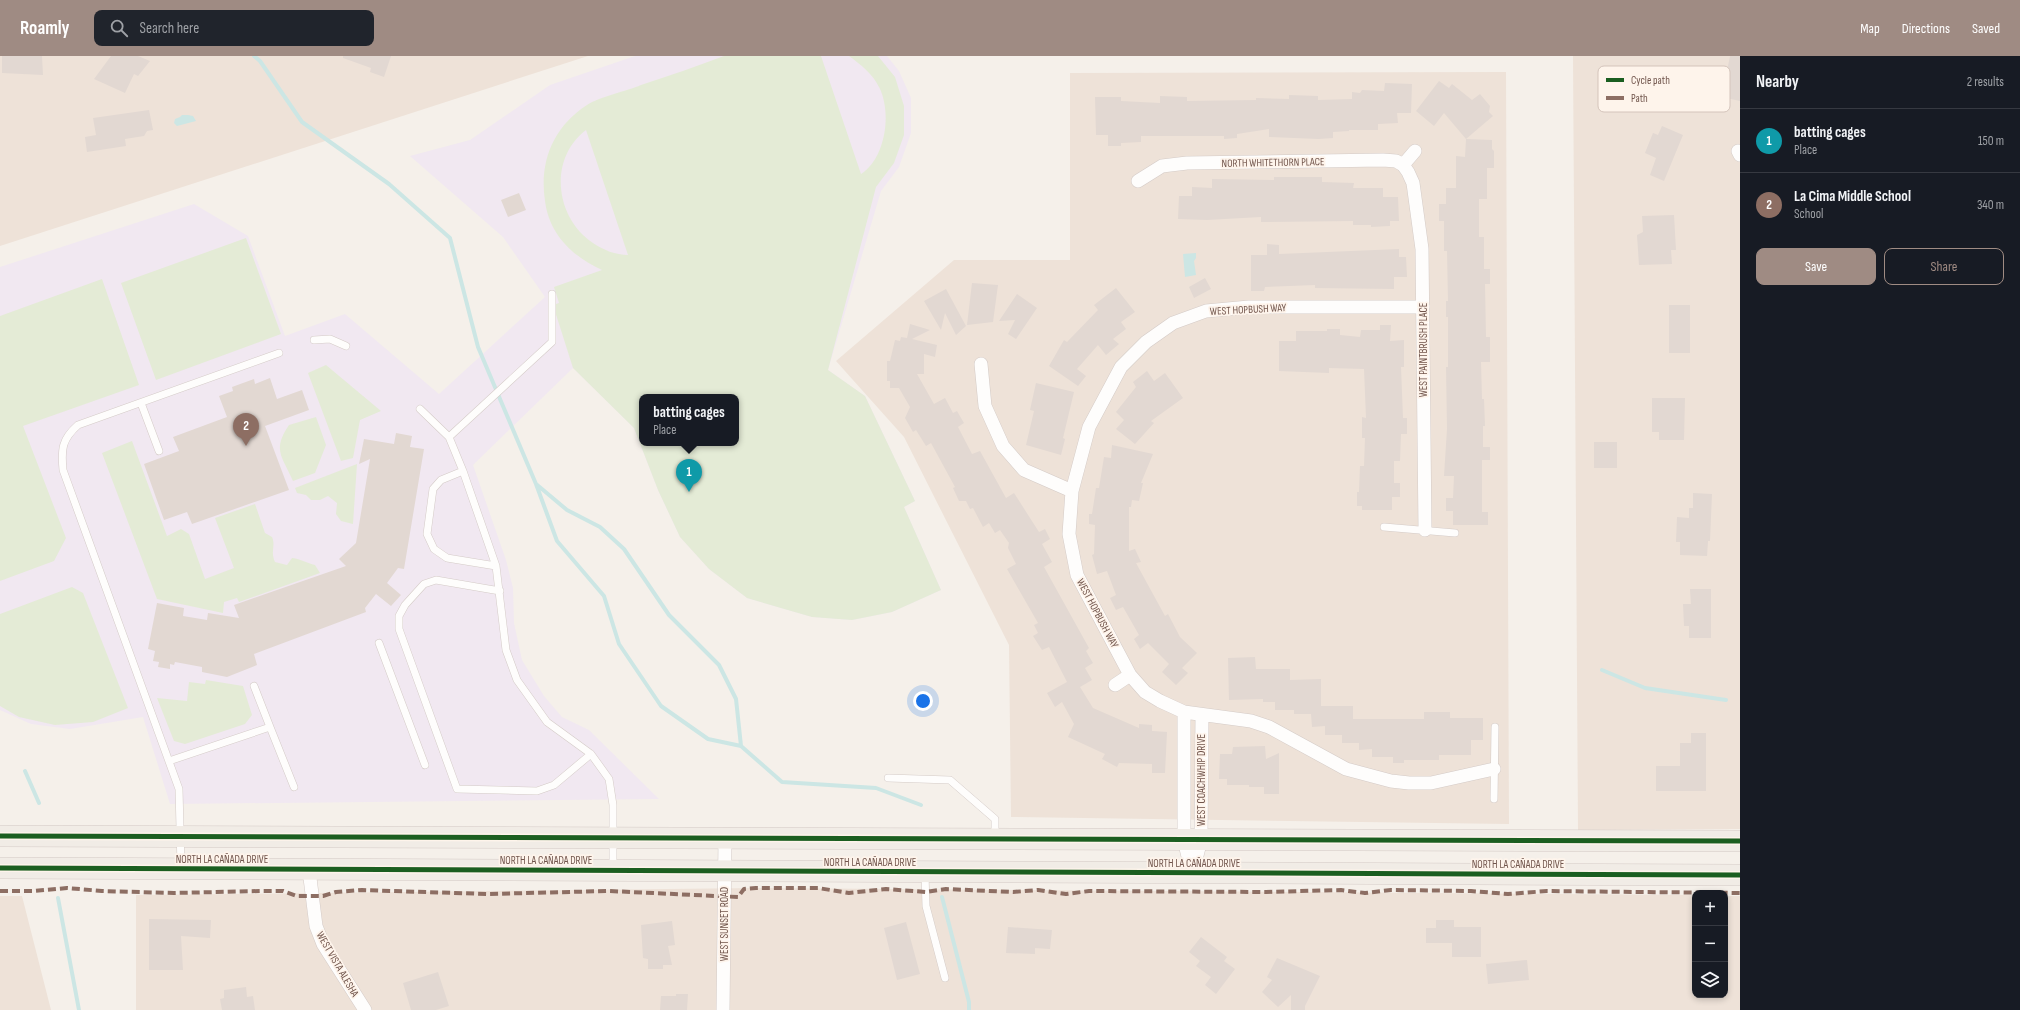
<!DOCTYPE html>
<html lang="en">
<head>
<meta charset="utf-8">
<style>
  :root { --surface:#171b24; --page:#20242c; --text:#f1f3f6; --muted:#9ea1a6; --line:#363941; --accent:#9f8b83 }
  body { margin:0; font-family:"Sofia Sans Condensed",sans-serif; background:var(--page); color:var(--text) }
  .controls { position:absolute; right:12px; bottom:12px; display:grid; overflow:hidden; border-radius:8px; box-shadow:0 2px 6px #0003 }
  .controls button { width:36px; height:36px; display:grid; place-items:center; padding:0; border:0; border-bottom:1px solid var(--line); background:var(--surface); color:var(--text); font:20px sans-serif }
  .you { position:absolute; left:923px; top:645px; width:14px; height:14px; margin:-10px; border:3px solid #fff; border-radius:50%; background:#1a73e8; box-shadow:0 0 0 6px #1a73e833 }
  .badge { display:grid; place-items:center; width:26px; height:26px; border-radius:50%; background:var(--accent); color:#fff; font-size:13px; font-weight:700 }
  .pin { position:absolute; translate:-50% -33px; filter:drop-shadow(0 1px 2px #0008) }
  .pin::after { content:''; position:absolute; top:21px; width:14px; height:12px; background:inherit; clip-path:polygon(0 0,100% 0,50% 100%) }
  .popup { position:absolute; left:639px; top:338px; width:100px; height:52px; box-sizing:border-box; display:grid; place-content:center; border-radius:8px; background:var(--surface); filter:drop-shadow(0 1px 3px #0005); font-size:13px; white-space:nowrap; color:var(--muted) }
  .popup b { font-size:15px; color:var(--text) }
  .popup::after { content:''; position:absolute; left:50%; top:100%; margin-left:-8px; border:8px solid transparent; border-top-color:var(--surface) }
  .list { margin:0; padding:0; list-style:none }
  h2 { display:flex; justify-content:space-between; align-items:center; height:52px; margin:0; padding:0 16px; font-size:17px }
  h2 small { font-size:13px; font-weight:400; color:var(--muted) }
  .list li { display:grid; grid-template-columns:26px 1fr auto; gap:12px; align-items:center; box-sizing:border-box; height:64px; padding:0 16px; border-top:1px solid var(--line) }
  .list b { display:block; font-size:15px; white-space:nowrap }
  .list p { margin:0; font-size:13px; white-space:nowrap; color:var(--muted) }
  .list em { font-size:13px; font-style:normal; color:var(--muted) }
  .actions { display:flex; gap:8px; padding:12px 16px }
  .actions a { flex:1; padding:9px 0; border:1px solid var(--accent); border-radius:8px; text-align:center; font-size:14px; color:var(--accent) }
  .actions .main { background:var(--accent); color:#fff }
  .icon { flex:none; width:22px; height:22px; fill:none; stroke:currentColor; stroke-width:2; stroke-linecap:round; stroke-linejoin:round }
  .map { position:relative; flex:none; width:1740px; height:954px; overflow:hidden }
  header { display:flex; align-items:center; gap:24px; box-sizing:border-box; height:56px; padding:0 20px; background:var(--accent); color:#fff }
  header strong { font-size:19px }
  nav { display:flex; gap:22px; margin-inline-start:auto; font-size:14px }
  .search { width:280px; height:36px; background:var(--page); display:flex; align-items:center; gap:10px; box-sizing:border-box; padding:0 14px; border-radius:8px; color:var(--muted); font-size:15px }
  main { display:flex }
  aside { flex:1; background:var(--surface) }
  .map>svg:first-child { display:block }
  .residential { fill:#eee2d8 }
  .education { fill:#f1e8f1; fill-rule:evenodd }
  .green { fill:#e4ebd6; fill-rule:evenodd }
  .water { fill:#cce6e4 }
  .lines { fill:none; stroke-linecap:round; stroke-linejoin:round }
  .stream { stroke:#cce6e4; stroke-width:4 }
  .building { fill:#e2d8d2 }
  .service-casing { stroke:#d4cbc7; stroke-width:8 }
  .minor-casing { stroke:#d4cbc7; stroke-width:14 }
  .primary-casing { stroke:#d4cac6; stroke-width:22 }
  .service { stroke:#fefdfc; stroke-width:7 }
  .minor { stroke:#fefdfc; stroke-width:13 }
  .primary { stroke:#f1ece6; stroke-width:21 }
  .quiet { stroke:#8d6e63; stroke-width:4; stroke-dasharray:8 4; stroke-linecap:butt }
  .cycleway-casing { stroke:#fef4eb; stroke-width:8 }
  .cycleway { stroke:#1b5e20; stroke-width:5 }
  .labels { text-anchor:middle; stroke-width:3.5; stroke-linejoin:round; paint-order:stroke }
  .street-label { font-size:11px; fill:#71554c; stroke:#fef4eb }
  .key { fill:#fef4eb; stroke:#d4c4bb; stroke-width:1 }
  .key-label { font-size:11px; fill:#71554c }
</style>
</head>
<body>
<header>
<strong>Roamly</strong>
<div class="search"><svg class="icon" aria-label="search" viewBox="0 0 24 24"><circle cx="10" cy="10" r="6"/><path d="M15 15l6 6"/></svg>Search here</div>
<nav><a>Map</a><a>Directions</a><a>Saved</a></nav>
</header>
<main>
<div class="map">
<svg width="1740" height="954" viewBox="0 0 1740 954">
  <rect width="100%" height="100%" fill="#f5f0ea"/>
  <path class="residential" d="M0 0H588L0 190Z
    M1573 0H1740V773L1578 774Z
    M1506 16 1509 768 1011 761 1009 589 904 381 836 305 954 204H1070V17Z
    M756 832 1695 839V939H1725V840H1740V954H136V839Z
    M0 840H22L51 954H0Z"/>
  <path class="education" d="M635 0H887L899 15 911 42V77L899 111 881 135 828 314 865 340 915 445 904 451 941 534 892 556 852 564 812 561 747 542 709 513 680 481 658 434 634 372 573 312 473 409 506 504 513 532 514 567 522 604 544 640 562 661 589 674 659 743 170 748 143 661 70 673 31 668 0 654V211L194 148 248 180 285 280 345 258 439 338 545 241 503 181 410 100 470 84 550 29ZM642 341H736V387H642Z"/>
  <path class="green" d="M724 0H821L861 118C886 102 892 56 879 31 872 17 861 9 849 0H878L895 21 904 50V79L894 107 876 131 828 314 865 340 915 445 904 451 941 534 892 556 852 564 812 561 747 542 709 513 680 481 658 434 634 372 573 312 553 249 559 247 554 231 602 214C573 201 549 178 545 145 539 106 553 71 587 49 599 41 627 35 641 29 669 20 697 10 724 0ZM586 74 628 199C616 199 603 194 593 187 555 162 548 103 586 74ZM642 341H736V387H642Z
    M246 182 281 278 156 324 121 227Z
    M102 223 139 329 23 370 66 482 54 505 0 525V260Z
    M326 309 381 355 360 364 353 402 341 405 308 317Z
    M316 361 326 389 315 417 293 425C282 400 272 394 289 369Z
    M132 385 167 480 181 473 189 478 205 523 234 512 215 462 255 448 265 477 272 481C276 490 270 495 275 506L287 509 292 502C301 503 307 507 315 509L320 517 239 546 237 542 224 546 223 557 157 543 102 397Z
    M357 408 353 468 341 465 336 458 337 447 328 440 320 444H311L306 439 297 437 295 432Z
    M72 531 83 537 128 652 93 666 55 669 19 661 0 650V558Z
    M206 624 243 630 252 659 245 668 185 688 174 685 157 642 187 645 189 626 205 628Z"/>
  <path class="water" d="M188 59 193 60 196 65 177 70 174 67 175 63 180 61 182 59Z
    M1196 197V202L1194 205 1196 219 1185 221 1183 198Z"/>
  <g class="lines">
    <path class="stream" d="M254 0 260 5 302 66 389 128 450 182 478 291 536 428 557 485 604 540 619 588 661 650 708 683 741 690 782 726 876 732 921 749
      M536 428 567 454 600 471 624 493 669 559 719 609 736 643 741 690
      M1602 614 1645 632 1726 644
      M25 715 39 747
      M942 841 969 946V954
      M58 842 79 954"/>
  </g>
  <path class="building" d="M2 0H42L43 19 2 17Z
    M111 0H138L150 5 138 20 134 18 125 37 94 23Z
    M343 0H391L384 21 370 16 371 12 343 2Z
    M1730 0H1740V45L1722 41Z
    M1439 25 1449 32 1452 28 1472 44 1480 38 1490 50 1489 56 1493 60 1466 83 1492 84V93L1494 95V112H1487V143H1479V181H1484V213H1490V228H1485L1486 281H1490V306H1481L1482 343H1484L1485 370H1483V391H1490V404H1482V456H1488V469H1453V455H1446V442H1453L1454 420H1444L1447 373 1446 311H1448V261H1446V245H1448L1447 195H1444V165H1439V148H1446V132H1456V100L1465 101 1466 83 1444 57 1434 70 1416 55Z
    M1385 27 1412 28 1411 57H1397L1398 67 1378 68V74H1349V75L1333 76V82L1318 83 1269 81V73L1237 78V82L1224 83V80H1141V86L1121 87V90H1108V79H1096L1095 41H1121V45L1160 47V40L1187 41V45L1256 44V42L1289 43V39L1318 40V44L1352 43V36L1360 37 1362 34 1384 35Z
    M149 54 153 74 147 75 144 80 125 83 126 90 87 96 85 81 96 79 93 62Z
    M1662 70 1683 79 1664 125 1650 119 1656 102 1645 97 1653 77 1658 79Z
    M1274 121H1322V126L1354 127 1353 132H1383V141H1398L1399 165H1390V170L1371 171V169H1353V165L1261 166V161L1207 164 1178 163 1179 140H1192V131L1212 132V123L1274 124Z
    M519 137 526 154 508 161 501 144Z
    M1674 159 1676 194H1671L1672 208 1639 209 1637 179 1643 176 1642 160Z
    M1267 188 1279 189V198L1399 193V201H1406L1407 221H1394V233L1315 232V229L1265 231 1264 235H1251V199H1267Z
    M1205 222 1211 233 1194 242 1189 231Z
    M972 227 998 229 993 266 967 269Z
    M1116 232 1135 256 1121 266 1126 273 1113 283 1119 288 1106 299 1098 289 1077 313 1086 320 1078 330 1049 310 1064 284 1067 286 1098 254 1094 249Z
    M946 233 966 270 956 279 945 257 941 274 924 245Z
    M1017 238 1037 252 1016 283 1008 278 1015 264 999 265Z
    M1669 249H1690V297H1669Z
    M910 268 930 274 912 283 937 289 935 301 924 298V318H917L934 348 945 342 953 357 957 355 964 367 958 371 972 398 980 395 1006 442 1014 437 1039 476 1045 473 1050 483 1042 488 1052 506 1044 511 1089 592 1086 595 1093 607 1085 612 1092 624 1080 631 1093 652 1139 672V668L1152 669V675L1167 676 1165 717H1152V708L1119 707 1117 711 1102 703 1105 698 1068 681 1074 668 1062 646 1055 651 1047 637 1067 626 1049 591 1042 594 1033 580 1038 577 1034 569 1038 567 1007 513 1016 508 1008 492 1009 487 1000 474 995 477 989 467 983 471 973 452 970 453 966 445H959L953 432 955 431 931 387 926 390 916 374 913 376 905 362 910 351 899 332H890V325H887V305H890L895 284 900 285 901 281 907 282Z
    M1380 269H1391L1390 285 1404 284V311H1401L1403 362H1407V378H1401L1400 405H1394V427H1400V441H1392V454H1362V450H1357V436H1359L1360 410H1364L1365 382H1362V361L1366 362 1364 313 1329 312V317L1279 315V285H1296V275H1327V273H1340V279L1360 281 1361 274H1380Z
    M1147 315 1154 325 1165 317 1183 342 1151 365 1154 367 1135 388 1116 373 1124 364 1116 356 1136 331 1133 326Z
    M270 322 277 343 302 334 309 354 265 370 289 434 192 468 187 456 164 464 144 408 179 395 173 381 227 361 219 340 233 335 232 331 254 323 255 328Z
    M1036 327 1074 336 1063 382 1065 383 1061 399 1026 389 1034 355 1030 354Z
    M1652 342H1685L1684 384H1659V376H1652Z
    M396 377 412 380 410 391 424 393 404 513 398 512 387 527 401 539 391 550 376 538 365 552 366 556 254 598 257 609 227 621 202 616V611L175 606 174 609 170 608V613L158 611 159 606 153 605 155 595 148 593 157 547 184 552 183 560 207 564 208 557 239 562 234 549 346 510 339 503 356 487 370 403 359 408 364 383 394 388Z
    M1594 386H1617V412H1594Z
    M1112 389 1153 398 1141 427H1143L1139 445 1132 444 1131 451H1129V495L1135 493 1141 506 1136 507 1165 560 1168 558 1180 581 1197 597 1182 612 1188 617 1176 629 1162 616 1169 608 1148 587 1140 593 1134 583 1139 579 1123 551 1116 554 1110 542 1116 539 1107 515 1097 518 1092 499 1094 498 1095 469 1089 468V458H1092L1096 432H1099L1104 401 1111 402Z
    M1693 437 1712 438 1710 485H1708L1707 500 1680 499V486H1676L1677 461 1689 462V452H1693Z
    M1690 533H1711V582H1689V570H1684L1683 548H1691Z
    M1255 601 1256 613H1290V624L1321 623V650H1353V663H1424V656H1450V662H1483V684H1471V699H1439V704H1404V707H1393V701H1372V693L1359 694V687H1342V679H1325V670L1312 671 1311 658H1294V654H1275V646H1263V643L1229 644 1228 602Z
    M1691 677H1706V735H1656V710H1680V687H1691Z
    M1265 690 1266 703 1279 697V738H1264V731H1249V729H1227V723H1219L1220 698H1232L1233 691Z
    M149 863 211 864 210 882 181 880 183 914H149Z
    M1436 864H1454V871H1481V901H1452V887H1426V872H1436Z
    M672 865 675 889 668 890 672 909H663V913H648V903L643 902 641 869Z
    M906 866 920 918 897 924 884 872Z
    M1008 871 1052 874 1050 893 1035 892V898L1006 897Z
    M1201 881 1227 901 1224 905 1235 913 1216 938 1205 929 1211 921 1196 910 1200 905 1189 896Z
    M1277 902 1320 920 1305 950V954H1291V939L1278 951 1262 936 1272 924 1267 921Z
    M1527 904 1529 924 1488 928 1486 908Z
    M438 916 449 950 436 954H411L403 927Z
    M246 931 247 941 253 940 255 954H222L220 943 224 942V934Z
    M676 938H688L687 954H660L661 940H676Z"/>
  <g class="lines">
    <g class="service-casing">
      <path id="service" d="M314 284 330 283 346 290
        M141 347 159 395
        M420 353 449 381 463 415 496 510 506 594 517 624 547 666 591 698 609 723 613 749V812
        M449 381 552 286V238
        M463 415 441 424 433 433 427 478 434 493 447 502 496 510
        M1384 471 1455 477
        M500 535 436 524 424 528 405 549 399 560V573L457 733 537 735 554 729 591 698
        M379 587 425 709
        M254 630 270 671
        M169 705 270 671 294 731
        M888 722 950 724 995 763V782
        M1494 743 1495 671
        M181 811 179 733 63 414C61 393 62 383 78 369L279 297
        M925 818 926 850 945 922"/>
    </g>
    <g class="minor-casing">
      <path id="minor" d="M1738 95 1740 99
        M1403 109 1415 95
        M1138 125 1162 110 1187 107 1383 104 1396 105 1403 109 1408 116 1413 127 1422 193 1425 474
        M1423 251H1249L1206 255 1173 267 1146 286 1121 311 1089 371 1072 435 1069 478 1077 519 1130 619 1145 636 1160 645 1184 656 1251 665 1269 671 1346 713 1391 725 1409 727H1431L1494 713
        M981 308 985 350 1003 390 1024 414 1072 435
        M1115 629 1130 619
        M1184 656V784L1192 817
        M309 814 316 870 323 888 365 954
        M1193 815 1201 784 1202 659
        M723 954 725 783"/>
    </g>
    <g class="primary-casing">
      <path id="primary" d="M0 780 1740 785
        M0 812 1740 819"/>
    </g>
    <use href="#service" class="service"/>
    <use href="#minor" class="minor"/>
    <use href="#primary" class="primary"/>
    <path class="quiet" d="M0 835H34L67 832 102 835 174 837 261 835H283L297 840H323L336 836 362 834 488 838 609 835 738 841 744 833 756 832H818L849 837 886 833 926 836 946 833 1013 836 1038 834 1066 838 1089 835 1266 836 1341 834 1365 837 1391 834 1471 835 1508 838 1547 835 1740 837"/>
    <g class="cycleway-casing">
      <path id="cycleway" d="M0 780 1740 785
        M0 812 1740 819"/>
    </g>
    <use href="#cycleway" class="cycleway"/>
  </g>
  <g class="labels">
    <g class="street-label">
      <text transform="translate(1273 106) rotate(-1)" y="4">NORTH WHITETHORN PLACE</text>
      <text transform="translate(1248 253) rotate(-3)" y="4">WEST HOPBUSH WAY</text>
      <text transform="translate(1423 294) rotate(-90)" y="4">WEST PAINTBRUSH PLACE</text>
      <text transform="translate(1098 557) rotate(62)" y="4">WEST HOPBUSH WAY</text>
      <text transform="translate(1201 724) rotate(-90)" y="4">WEST COACHWHIP DRIVE</text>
      <text x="222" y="807">NORTH LA CAÑADA DRIVE</text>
      <text x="546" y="808">NORTH LA CAÑADA DRIVE</text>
      <text x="870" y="810">NORTH LA CAÑADA DRIVE</text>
      <text x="1194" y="811">NORTH LA CAÑADA DRIVE</text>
      <text x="1518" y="812">NORTH LA CAÑADA DRIVE</text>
      <text transform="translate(724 868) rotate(-90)" y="4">WEST SUNSET ROAD</text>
      <text transform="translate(338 908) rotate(60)" y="4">WEST VISTA ALESHA</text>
    </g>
  </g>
  <rect x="1598" y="10" width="132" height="46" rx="6" class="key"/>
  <rect x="1606" y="22" width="18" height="4" fill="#1b5e20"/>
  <rect x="1606" y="40" width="18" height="4" fill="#8d6e63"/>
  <g class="key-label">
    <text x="1631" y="28">Cycle path</text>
    <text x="1631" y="46">Path</text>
  </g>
</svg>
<div class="controls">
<button>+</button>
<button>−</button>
<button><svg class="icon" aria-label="layers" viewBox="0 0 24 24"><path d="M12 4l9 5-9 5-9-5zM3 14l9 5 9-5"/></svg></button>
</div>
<div class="you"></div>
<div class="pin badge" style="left:689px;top:436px;background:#0f9aa8">1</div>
<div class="popup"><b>batting cages</b>Place</div>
<div class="pin badge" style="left:246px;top:390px;background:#8d6e63">2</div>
</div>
<aside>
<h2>Nearby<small>2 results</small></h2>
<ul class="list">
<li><span class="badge" style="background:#0f9aa8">1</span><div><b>batting cages</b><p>Place</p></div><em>150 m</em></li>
<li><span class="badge" style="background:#8d6e63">2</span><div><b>La Cima Middle School</b><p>School</p></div><em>340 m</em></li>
</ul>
<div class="actions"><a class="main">Save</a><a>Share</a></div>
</aside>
</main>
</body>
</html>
